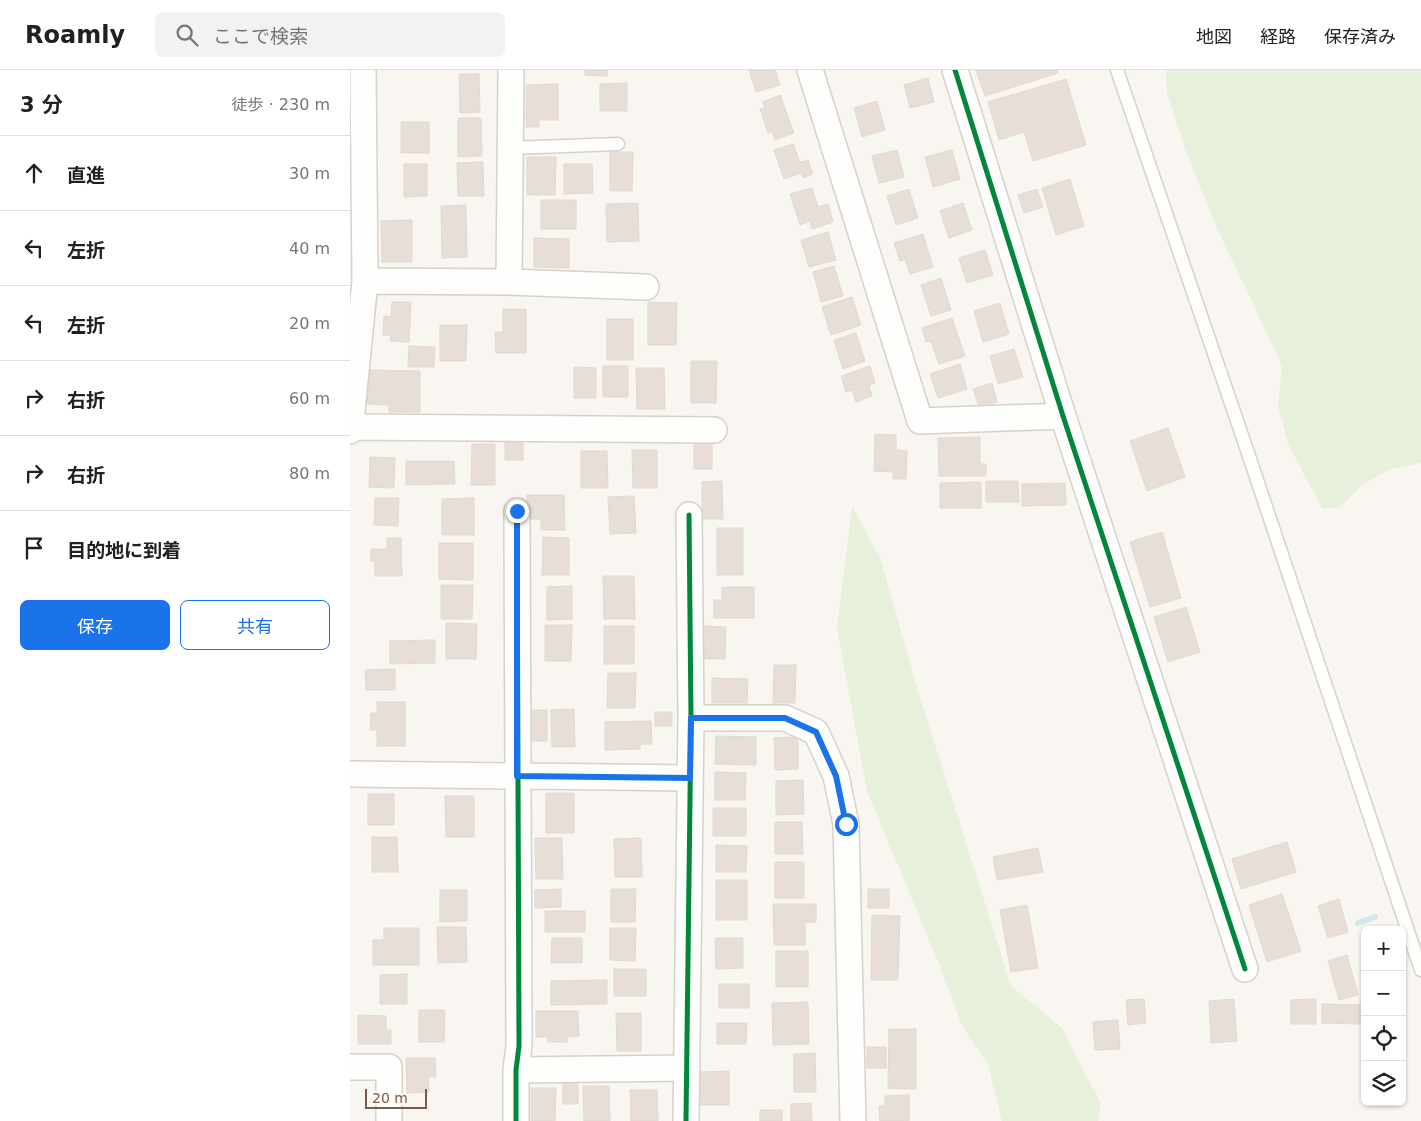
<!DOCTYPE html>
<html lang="ja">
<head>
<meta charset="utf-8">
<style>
  :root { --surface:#fff; --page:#f2f2f2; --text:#202124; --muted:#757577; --line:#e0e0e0; --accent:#1a73e8 }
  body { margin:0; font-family:"DejaVu Sans","Noto Sans JP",sans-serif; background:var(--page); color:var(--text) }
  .controls { position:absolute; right:15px; bottom:15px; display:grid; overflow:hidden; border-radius:8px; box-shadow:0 1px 4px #0004 }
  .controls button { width:45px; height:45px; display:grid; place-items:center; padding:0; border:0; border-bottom:1px solid var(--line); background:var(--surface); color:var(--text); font:25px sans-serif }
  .scale { position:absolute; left:15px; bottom:12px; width:62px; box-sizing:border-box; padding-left:5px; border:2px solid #7a5c4d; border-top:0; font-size:14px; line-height:18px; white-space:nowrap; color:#7a5c4d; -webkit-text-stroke:4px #fffaf3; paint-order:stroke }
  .stop { position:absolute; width:15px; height:15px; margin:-11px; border:4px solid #1a73e8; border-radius:50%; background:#fff }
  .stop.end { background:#1a73e8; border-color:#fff; box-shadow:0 1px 5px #0008 }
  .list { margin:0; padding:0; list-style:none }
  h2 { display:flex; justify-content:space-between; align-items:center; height:65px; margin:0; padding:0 20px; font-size:21px }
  h2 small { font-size:16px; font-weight:400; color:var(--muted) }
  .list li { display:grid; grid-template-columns:32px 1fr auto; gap:15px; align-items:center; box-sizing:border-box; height:75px; padding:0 20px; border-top:1px solid var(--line) }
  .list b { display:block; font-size:19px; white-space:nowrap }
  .list em { font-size:16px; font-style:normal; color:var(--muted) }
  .actions { display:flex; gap:10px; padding:15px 20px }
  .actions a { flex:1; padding:11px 0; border:1px solid var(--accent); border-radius:8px; text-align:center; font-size:18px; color:var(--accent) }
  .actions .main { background:var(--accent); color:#fff }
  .icon { flex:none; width:28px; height:28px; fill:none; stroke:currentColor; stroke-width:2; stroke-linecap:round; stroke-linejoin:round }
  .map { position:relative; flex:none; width:1071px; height:1051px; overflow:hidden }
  header { display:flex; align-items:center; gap:30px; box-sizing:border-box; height:70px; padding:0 25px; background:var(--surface); border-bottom:1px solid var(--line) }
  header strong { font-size:24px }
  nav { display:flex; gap:28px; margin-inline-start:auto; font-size:18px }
  .search { width:350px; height:45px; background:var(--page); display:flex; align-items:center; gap:12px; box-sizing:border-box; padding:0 18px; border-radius:8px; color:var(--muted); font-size:19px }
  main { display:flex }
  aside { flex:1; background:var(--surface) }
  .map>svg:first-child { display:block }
  .green { fill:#e7f0db }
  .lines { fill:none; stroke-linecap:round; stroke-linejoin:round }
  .stream { stroke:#d0e8ea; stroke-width:6 }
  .building { fill:#e6ded7; stroke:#e2d8d2 }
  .lane-casing { stroke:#d7d1cb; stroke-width:15 }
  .street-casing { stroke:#d7d1cb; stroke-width:28 }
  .lane { stroke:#fefefd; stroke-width:12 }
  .street { stroke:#fefefd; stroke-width:25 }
  .cycleway-casing { stroke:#fffaf3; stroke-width:8 }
  .cycleway { stroke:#00873e; stroke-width:5 }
  .route { stroke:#1a73e8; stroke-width:6 }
</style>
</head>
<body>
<header>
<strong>Roamly</strong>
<div class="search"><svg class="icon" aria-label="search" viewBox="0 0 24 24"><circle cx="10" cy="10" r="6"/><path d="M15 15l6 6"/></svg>ここで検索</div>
<nav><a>地図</a><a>経路</a><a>保存済み</a></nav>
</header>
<main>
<aside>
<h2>3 分<small>徒歩 · 230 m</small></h2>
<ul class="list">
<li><svg class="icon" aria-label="ahead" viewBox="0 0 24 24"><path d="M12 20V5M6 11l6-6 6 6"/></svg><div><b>直進</b></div><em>30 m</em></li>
<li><svg class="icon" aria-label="left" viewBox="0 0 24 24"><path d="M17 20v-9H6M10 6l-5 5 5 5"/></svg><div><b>左折</b></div><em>40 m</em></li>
<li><svg class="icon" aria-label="left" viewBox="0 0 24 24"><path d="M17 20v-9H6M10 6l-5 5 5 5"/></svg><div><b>左折</b></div><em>20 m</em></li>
<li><svg class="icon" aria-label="right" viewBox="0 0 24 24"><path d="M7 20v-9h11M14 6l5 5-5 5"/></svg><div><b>右折</b></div><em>60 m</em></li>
<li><svg class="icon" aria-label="right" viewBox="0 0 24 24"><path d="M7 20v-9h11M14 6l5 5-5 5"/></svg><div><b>右折</b></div><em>80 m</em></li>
<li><svg class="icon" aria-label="arrive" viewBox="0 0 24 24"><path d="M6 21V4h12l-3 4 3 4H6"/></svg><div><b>目的地に到着</b></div></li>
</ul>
<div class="actions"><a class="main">保存</a><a>共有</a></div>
</aside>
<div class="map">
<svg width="1071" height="1051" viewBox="0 0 1071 1051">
  <rect width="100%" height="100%" fill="#f9f5f0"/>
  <path class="green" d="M816 0H1071V393L1041 399 1013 414 989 438H972L939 376 928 337 932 295 867 158 838 87 817 23Z
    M502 436 531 490 565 611 661 916 712 958 751 1034 748 1051H652L638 994 612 956 590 896 517 721 487 558Z"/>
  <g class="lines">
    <path class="stream" d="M1008 853 1025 847"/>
  </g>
  <path class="building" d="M235 0H258L257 6 235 5Z
    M399 0H425L430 15 406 22Z
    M626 0H707L708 3 635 26Z
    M109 4H129L130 42 110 43Z
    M578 8 584 32 560 38 554 15Z
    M716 9 736 75 683 91 674 62 649 70 638 32Z
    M277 13V41H250V14Z
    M208 14V50H189V57H176V15Z
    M430 25 444 63 425 70 422 61 418 63 410 39 415 37 413 32Z
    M527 31 535 60 512 67 504 38Z
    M108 48H131L132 86 108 87Z
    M51 52H79V83H51Z
    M443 74 450 92 458 90 463 104 453 108 451 103 434 109 424 80Z
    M547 80 554 107 529 113 522 86Z
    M602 80 610 109 583 117 575 87Z
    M260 82H283L282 121H260Z
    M177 87H206L205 125H177Z
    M133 92 134 126H108L107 93Z
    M54 94H77V126L54 127Z
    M214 94H242L243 123 214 124Z
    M720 109 734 156 706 165 692 118Z
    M462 118 468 137 478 134 483 152 462 159 460 151 450 155 440 124Z
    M559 119 568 148 546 155 537 126Z
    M687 119 693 137 674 143 668 125Z
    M191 130H226V159H191Z
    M288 133 289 171 257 172 256 134Z
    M613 133 622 160 599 168 590 141Z
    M116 135 117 187 92 188 91 136Z
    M62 150V192H32L31 151Z
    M478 162 486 190 459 197 451 170Z
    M573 164 583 197 560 204 555 189 550 191 544 173Z
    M184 168 219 169V198L184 197Z
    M635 180 643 205 617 213 609 188Z
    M484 196 493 226 471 232 463 202Z
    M591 208 601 240 581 246 571 215Z
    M502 227 511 255 481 265 472 237Z
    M42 232H61L59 272 40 271 41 265H33L34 246 41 247Z
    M298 232 327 233 326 275H298Z
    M650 233 659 264 633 272 624 241Z
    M153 239H176V283H146L145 262H153Z
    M602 248 615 286 589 294 581 271 576 272 572 258Z
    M257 249H283V290H257Z
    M90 255H117L116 291H90Z
    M506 263 515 291 493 299 484 270Z
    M59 276 85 277 84 297H58Z
    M664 279 673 307 648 314 640 286Z
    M341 291H367L366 333H341Z
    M610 294 617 319 588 328 580 304Z
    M253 296H278V327H253Z
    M520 296 525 313 519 315 522 326 506 332 502 320 496 322 491 306Z
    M224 297 246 298V328H224Z
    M286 298H314L315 339H287Z
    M18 300 70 301V342H39V335L17 334Z
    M642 313 647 332 629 337 623 319Z
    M818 358 835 407 797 421 780 371Z
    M525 364 546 365V380L557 381 556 409H543V402L524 401Z
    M630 367V394H636V406H589L588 368Z
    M155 371H173V390H155Z
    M344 373H362V399H344Z
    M122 374H145V415H121Z
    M282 380H307V418H283Z
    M231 381H257L258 418H231Z
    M20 387 45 388 44 418 19 417Z
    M56 391H104L105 414 56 415Z
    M372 411 373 449H352V412Z
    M636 411H668L669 432H636Z
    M631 412V438H590V413Z
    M715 413 716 435 672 436V414Z
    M177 425H214L215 460H191V449H177Z
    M284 426 286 463 260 464 258 427Z
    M25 428H49L48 456 24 455Z
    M124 428V465H92V429Z
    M367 458H393V505H367Z
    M812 462 831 528 800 537 780 472Z
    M193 467 219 468V505H192Z
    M37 468H51L52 506H25V491H21V479H37Z
    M89 473H123V510L89 509Z
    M253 506H284L285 549H254Z
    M91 515H123L122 549H91Z
    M222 516V549L197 550V517Z
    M372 517H404V548H364V530H372Z
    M836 537 850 582 818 592 804 547Z
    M96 553 127 554 126 589H96Z
    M195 555H222L221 591H195Z
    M254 556H284V594H254Z
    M353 556 376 557 375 589H352Z
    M85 570V593L40 594V571Z
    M424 595H446L445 633H423Z
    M45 599V620H16L15 600Z
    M258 603H286L285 638H257Z
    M362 608 398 609 397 633H362Z
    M27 632H55V676H27V660H20L21 643H27Z
    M224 639 225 677H202L201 640Z
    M179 640H197V671H180Z
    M305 642H322V656H305Z
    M301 651 302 674H290V679L255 680V652Z
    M366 666 406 667V695L365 694Z
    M448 667V699L425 700 424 668Z
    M365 702 396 703 395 730H365Z
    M453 710 454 744 426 745V711Z
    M196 723H224V763H196Z
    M18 724H44V755H18Z
    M95 726H124V767H96Z
    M363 738H396V766H363Z
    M425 752H452L453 784H425Z
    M22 767H47L48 802H22Z
    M185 768H212L213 809H186Z
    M291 768 292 807H265L264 769Z
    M937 772 946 802 891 819 882 789Z
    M366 775 397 776 396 802H366Z
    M688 778 693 802 647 810 643 787Z
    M425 792H454V828H425Z
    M366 810H397V850H366Z
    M211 819V837L185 838V820Z
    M261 819H286L285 852H261Z
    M518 819H539V838H518Z
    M90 820H117V851L90 852Z
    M932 824 951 881 917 892 899 835Z
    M989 829 998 862 978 868 968 836Z
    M423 834H466V852H455V875H424Z
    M677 835 688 898 661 902 650 840Z
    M195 841H235V862H195Z
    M522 845 550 846 548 910H521Z
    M87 857H116L117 892 88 893Z
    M34 858H69V895H23V870H34Z
    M260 858H286L285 891 260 890Z
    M202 868H232V893H201Z
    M365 868H393V898L366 899Z
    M426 881H458V917H426Z
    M997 885 1008 925 989 930 978 891Z
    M264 899H296V926H264Z
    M57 904V934H30V905Z
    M257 910V934L201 935V911Z
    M369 914H399V938H369Z
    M794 929 796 953 778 955 776 930Z
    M884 929 887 971 861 973 859 931Z
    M966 929V954H941V930Z
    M458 932 459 974 423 975 422 933Z
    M972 934 1010 935V954L972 953Z
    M69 940H95L94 972H69Z
    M186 941H228L229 966 217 967V972H198L197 967H186Z
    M266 943H291V981H267Z
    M8 945 36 946V960H41V974H8Z
    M768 950 770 979 745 980 743 952Z
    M367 953H397L396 974H367Z
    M539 959H566V1019L538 1018Z
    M517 977H536V998H517Z
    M465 983 466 1022H444V984Z
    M56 988H85L86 1007H78L79 1022 57 1023Z
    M379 1001V1035H350V1002Z
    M213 1008H228V1034H213Z
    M233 1016H259L260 1051H234Z
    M181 1018H206L205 1051H181Z
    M280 1020H307L308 1051H281Z
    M559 1025V1051H530L529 1036H535V1026Z
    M461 1033 462 1051H441V1034Z
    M410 1040H432V1051H410Z"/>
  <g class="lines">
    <g class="lane-casing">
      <path id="lane" d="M767 0 897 380 1071 900
        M160 78 268 74"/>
    </g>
    <g class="street-casing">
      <path id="street" d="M460 0 570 351 713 346
        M605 0 713 346 895 899
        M15 211 159 212 296 217
        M159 212 161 0
        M0 357 364 360
        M0 361 15 211 13 0
        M341 648H435L466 662 486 706 496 754 503 1051
        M0 704 340 708
        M0 997H39V1051
        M166 1000 337 998
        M166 1051V1000L169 976 167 441
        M336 1051 341 648 339 445"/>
    </g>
    <use href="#lane" class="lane"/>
    <use href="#street" class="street"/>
    <g class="cycleway-casing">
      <path id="cycleway" d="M605 0 713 346 895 899
        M166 1051V1000L169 976 167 441
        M336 1051 341 648 339 445"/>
    </g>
    <use href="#cycleway" class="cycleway"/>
  </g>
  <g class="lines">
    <path class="route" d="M167 441V706L340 708 341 648H435L466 662 486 706 496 754"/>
  </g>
</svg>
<div class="controls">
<button>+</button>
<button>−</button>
<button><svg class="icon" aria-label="locate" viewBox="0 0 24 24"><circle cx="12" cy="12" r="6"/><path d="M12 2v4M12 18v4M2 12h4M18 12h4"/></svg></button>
<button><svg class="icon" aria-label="layers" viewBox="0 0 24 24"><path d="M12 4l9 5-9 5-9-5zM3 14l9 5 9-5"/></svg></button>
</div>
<div class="scale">20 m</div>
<div class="stop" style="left:496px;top:754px"></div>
<div class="stop end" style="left:167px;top:441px"></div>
</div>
</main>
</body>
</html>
